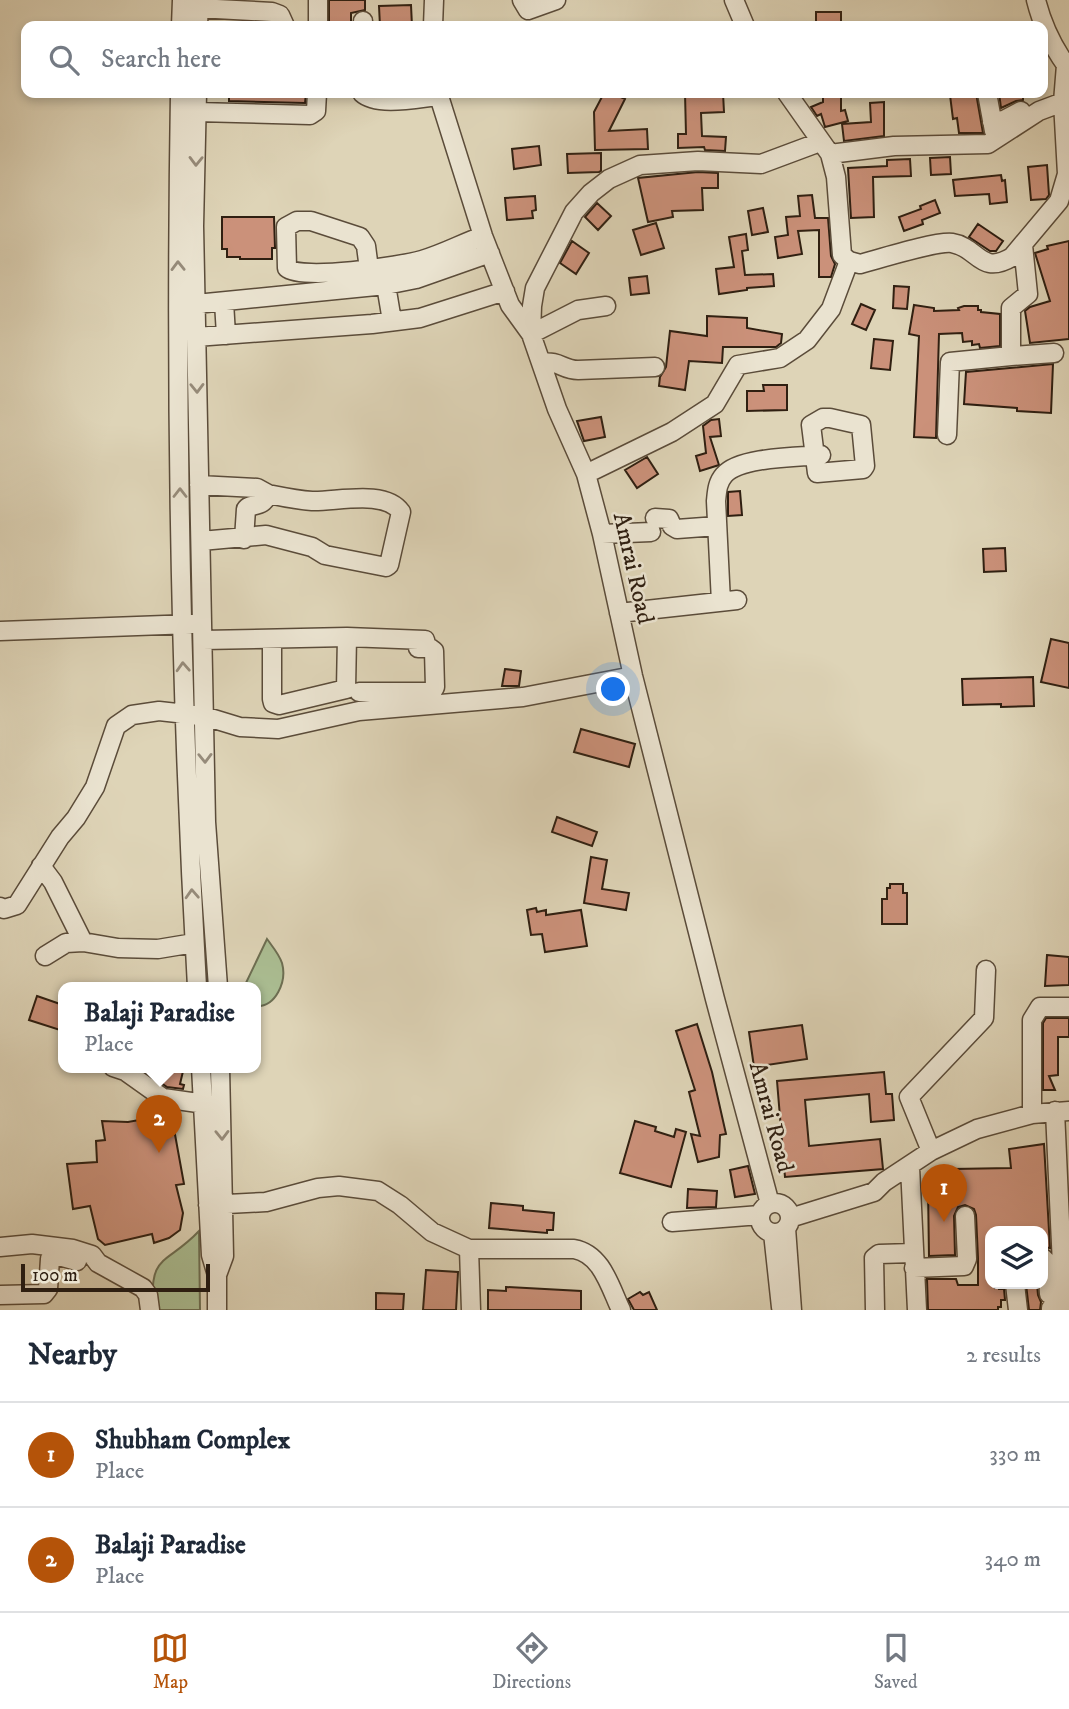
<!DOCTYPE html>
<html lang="en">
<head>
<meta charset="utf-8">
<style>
  :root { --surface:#fff; --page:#f6f6f7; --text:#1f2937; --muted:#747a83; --line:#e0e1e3; --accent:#b45309 }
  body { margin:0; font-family:"IM FELL DW Pica",serif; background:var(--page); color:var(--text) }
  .controls { position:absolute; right:21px; bottom:21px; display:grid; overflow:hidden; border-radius:14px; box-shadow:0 4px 10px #0003 }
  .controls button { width:63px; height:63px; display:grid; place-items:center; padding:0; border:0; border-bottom:2px solid var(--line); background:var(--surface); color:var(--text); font:35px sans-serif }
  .scale { position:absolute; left:21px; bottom:18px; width:189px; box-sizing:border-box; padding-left:7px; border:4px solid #2f1f11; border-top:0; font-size:19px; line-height:24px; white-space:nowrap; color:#2f1f11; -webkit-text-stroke:5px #eae3d0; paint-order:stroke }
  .you { position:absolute; left:614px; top:690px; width:24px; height:24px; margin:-18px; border:5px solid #fff; border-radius:50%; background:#1a73e8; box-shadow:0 0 0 10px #1a73e833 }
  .badge { display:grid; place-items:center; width:46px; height:46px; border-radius:50%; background:var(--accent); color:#fff; font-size:23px; font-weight:700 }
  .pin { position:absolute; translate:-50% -58px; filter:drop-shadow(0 2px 4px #0008) }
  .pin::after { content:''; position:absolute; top:37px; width:24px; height:21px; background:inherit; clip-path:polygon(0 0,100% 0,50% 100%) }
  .popup { position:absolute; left:58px; top:982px; width:203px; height:91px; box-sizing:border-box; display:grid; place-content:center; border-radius:14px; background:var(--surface); filter:drop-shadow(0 2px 5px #0005); font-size:23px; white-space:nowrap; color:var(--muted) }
  .popup b { font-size:26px; color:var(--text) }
  .popup::after { content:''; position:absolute; left:50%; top:100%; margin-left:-14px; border:14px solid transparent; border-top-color:var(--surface) }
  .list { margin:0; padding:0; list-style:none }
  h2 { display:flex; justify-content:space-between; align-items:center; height:91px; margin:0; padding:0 28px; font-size:30px }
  h2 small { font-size:23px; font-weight:400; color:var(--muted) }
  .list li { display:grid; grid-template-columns:46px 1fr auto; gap:21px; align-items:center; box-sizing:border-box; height:105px; padding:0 28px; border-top:2px solid var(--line) }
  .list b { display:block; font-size:26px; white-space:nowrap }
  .list p { margin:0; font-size:23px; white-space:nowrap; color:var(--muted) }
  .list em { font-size:23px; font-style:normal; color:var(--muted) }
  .icon { flex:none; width:38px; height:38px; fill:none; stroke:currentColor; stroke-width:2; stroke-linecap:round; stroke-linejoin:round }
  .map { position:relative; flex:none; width:1069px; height:1310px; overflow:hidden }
  .search { position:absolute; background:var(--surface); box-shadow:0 4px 10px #0003; left:21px; right:21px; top:21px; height:77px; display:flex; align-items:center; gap:18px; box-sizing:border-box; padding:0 24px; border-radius:14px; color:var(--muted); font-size:26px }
  .sheet { height:301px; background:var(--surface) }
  nav { display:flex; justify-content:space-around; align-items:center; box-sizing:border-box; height:98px; border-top:2px solid var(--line); background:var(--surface); font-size:19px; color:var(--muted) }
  nav a { display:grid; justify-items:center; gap:4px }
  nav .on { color:var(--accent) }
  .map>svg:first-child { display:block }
  .green { fill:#abbe93; stroke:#6d6e52; stroke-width:2 }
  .building { fill:#cb917a; stroke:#2f1f11; stroke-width:2 }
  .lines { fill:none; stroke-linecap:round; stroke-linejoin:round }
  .minor-casing { stroke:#5b4c3a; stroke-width:21 }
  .minor { stroke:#eae3d0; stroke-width:18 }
  .oneway { stroke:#968b7a }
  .labels { text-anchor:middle; stroke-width:5; stroke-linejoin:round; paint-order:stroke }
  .street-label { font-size:24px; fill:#2f1f11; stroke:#eae3d0 }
</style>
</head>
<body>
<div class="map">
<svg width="1069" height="1310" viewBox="0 0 1069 1310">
  <rect width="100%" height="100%" fill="#ded4b7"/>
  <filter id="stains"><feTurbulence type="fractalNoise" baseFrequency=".00286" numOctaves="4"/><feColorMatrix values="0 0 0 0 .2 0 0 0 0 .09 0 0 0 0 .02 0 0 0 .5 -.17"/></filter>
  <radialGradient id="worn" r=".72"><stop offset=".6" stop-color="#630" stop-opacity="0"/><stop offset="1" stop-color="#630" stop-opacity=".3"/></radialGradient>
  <path class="green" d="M267 939C272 946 279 954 282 963 287 981 276 1008 255 1006V987H244Z
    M199 1231 200 1310H153C149 1252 166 1266 199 1231Z"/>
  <path class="building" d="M329 0H365V10L351 13V26H329Z
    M411 5 412 26H380L379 6Z
    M816 12H841V26H816Z
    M229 93H306L305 103 229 101Z
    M604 93H612L625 99 609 131 647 129 648 149 595 150 594 112Z
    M685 93H723L724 112 701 113 702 136 726 137 725 151 705 150 704 147 678 148V134H686Z
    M823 93H841V111L845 110 848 121 825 127 821 114 817 116 811 107 823 102Z
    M966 93H976L983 133H959L957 118 953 119 950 95Z
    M999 93H1023V100L1016 101 1001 108Z
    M884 102V136L844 141 842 124 871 122 870 103Z
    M539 146 541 165 514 169 512 149Z
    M601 153V171L599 172 568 173 567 154Z
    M950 157 951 174 931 175 930 158Z
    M910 159 911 176 873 177 874 217 851 218 848 168 887 166V160Z
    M1047 165 1049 195 1046 199 1031 200 1028 167Z
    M698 172 718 173V188H702L703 210 672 211 673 217 648 222 638 178Z
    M1001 175 1002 181 1005 180 1007 202 990 204 989 194 955 196 953 180Z
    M812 195 815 218H828L831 256 835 264 831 277H819V230L798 231 802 254 778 258 775 237 788 235 786 217 800 216 798 196Z
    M535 196 536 210 532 211 533 218 507 220 505 198Z
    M935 200 940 213 922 220 923 224 904 231 899 217 921 209 920 206Z
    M597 203 611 216 598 230 585 217Z
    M763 208 768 232 752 235 748 211Z
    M222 217H274L275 248H272V259H240V257H227V249H222Z
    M656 223 664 248 641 255 633 230Z
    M978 224 1003 241 996 251H990L969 237Z
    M746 234 748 250 742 251 745 275 773 274 774 286 747 288V290L719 294 716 269 734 267 729 237Z
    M572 241 589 253 576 274 560 263Z
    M1069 241V339L1030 343 1025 311 1030 307 1050 301 1035 253 1048 249 1047 246Z
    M647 276 649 293 631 295 629 278Z
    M894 286 909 287 907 309 893 308Z
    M861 304 875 310 866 330 852 324Z
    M914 305 934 308V311L959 310 958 308 964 306H978V310H981V312L1000 314V346L980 348 979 344 972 345V341L963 342 962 333 939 334 936 438 914 437 919 336 909 334Z
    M707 316 747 318V328L782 334 781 343 776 347H723L722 363 689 361 685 390 659 386 660 377 666 367 670 331 707 336Z
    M874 339 893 341 890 370 871 368Z
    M1053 364 1051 413 1017 411V408L964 404 966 372Z
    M763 385H787V410L747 411V391H764Z
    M601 417 605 437 584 441 577 421Z
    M719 419 721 436 710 437 719 465 700 471 696 456 706 453 703 426 711 420Z
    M647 457 658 474 637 488 625 470Z
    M740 491 742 515 728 516V492Z
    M1005 548 1006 571 984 572 983 549Z
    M1051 639 1069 643V688L1041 682Z
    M505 669 521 671 519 686H502Z
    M1033 677 1034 706 1001 707V704L963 705 962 679Z
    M581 729 635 744 629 767 574 752Z
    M557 817 597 832 592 846 552 832Z
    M591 857 607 860 602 889 629 893 626 910 584 903Z
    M890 884H903V893H907V924H882V899H887V888H890Z
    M536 908 537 912 546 910V915L581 910 587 946 545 952 542 934 531 935 527 910Z
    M1047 955 1069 957V985L1045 986Z
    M37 996 63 1005V1031L29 1020Z
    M1046 1018H1069V1037H1058V1075L1049 1076 1055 1090H1043V1023Z
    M697 1024 712 1072 726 1134 720 1135 719 1157 698 1162 691 1134 700 1136 689 1092 695 1090 676 1031Z
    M802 1025 807 1059 754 1067 749 1032Z
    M147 1067H184L180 1084 184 1085 183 1089 167 1087 145 1072Z
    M884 1072 886 1094H892L894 1120 871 1122 869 1094 805 1100 809 1146 880 1139 883 1169 785 1177 777 1081Z
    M150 1118 152 1122 172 1118 184 1184 176 1185 183 1213 180 1230 169 1238 154 1243 152 1234 105 1245 98 1239 90 1206 73 1209 67 1164 97 1162 96 1141 105 1140 102 1121 128 1122Z
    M635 1121 656 1127 655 1131 674 1137 676 1129 686 1132 671 1187 620 1173Z
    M1044 1144 1050 1248 1043 1247V1231H990V1284H995V1288L999 1287V1289H1004L1005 1300H1001V1307H998V1310H928L927 1279H956L958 1285H978V1258L976 1215 974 1209 965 1205 958 1207 954 1216 955 1255 929 1256 928 1188H933V1183H938V1179L953 1178V1169L1011 1168 1009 1149Z
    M748 1166 755 1194 735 1197 730 1170Z
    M688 1189 717 1191 716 1207 687 1208Z
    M491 1203 523 1206V1210L554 1213 553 1230H547V1233L489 1228Z
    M426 1270 458 1272 456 1310H423Z
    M1026 1284H1037L1038 1295 1041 1302 1040 1310H1029Z
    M506 1287 581 1291V1310H488V1290L506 1291Z
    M640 1292 643 1295 649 1292 657 1310H634L628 1299Z
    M376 1293 404 1294 403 1310H376Z"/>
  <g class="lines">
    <g class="minor-casing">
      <path id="minor" d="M318 0V26
        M522 0 528 10 556 0
        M734 0 745 26
        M1036 0C1042 24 1051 44 1066 65
        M198 8 272 12 280 15 285 26
        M363 21V26
        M181 26 182 0
        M198 26 199 0
        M433 26 434 0
        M180 93C175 391 180 689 197 987
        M197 93 194 226 206 822 218 987
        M362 93C377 107 418 98 438 96
        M438 93 483 236 510 305 531 334
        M787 93 830 154 836 177 842 255 849 261 860 264C879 259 936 241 952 243 978 247 980 276 1012 257L1059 201 1067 174 1063 102 1066 65 1069 62
        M987 93 994 131
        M197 112 310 115 316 111 317 93
        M992 122 1004 120 1021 111
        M830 154 894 146 988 144 1039 111 1063 102
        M369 269 366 246 360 237 311 221H297L286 227 287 268C301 281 401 266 422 260 443 254 463 243 483 236
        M386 285 392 321
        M224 302 226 335
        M196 304 386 285 416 279 490 253
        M531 334 578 310 606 306
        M196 337 372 324 420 318 505 291
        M1011 356 1054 353
        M541 363C560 360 562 370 578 370L655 367
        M823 418H830L861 425 865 466 863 469 817 473 811 425Z
        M947 435 950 362 1011 356V308L1028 294 1023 245
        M586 474 672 432 715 404 738 365 780 358 807 340 831 309 849 261
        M199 485 257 488 268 494
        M655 518 669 519 672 526 677 529 717 526
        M602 534 651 532
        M201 541 266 535 312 547 325 555 386 567 389 565 401 512C385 489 336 502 312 501 297 500 283 497 268 494 264 505 258 504 248 507L246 509 244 539
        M721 602 716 501C717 492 717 483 724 475 739 457 797 457 821 455
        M619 613 737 600
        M0 631 192 624
        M272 639V699L273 703 279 705 346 689 347 637
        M203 640 347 637 425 640 427 648
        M359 692H432L435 687 434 651 430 648H418
        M41 866 53 882 83 942
        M0 907 4 909 17 905 60 837 76 818 95 787 116 726 132 715 159 711 204 716 240 727 278 729 359 711 523 697 633 676
        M45 956 66 943 83 942 118 948 158 949 194 943
        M113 1067 125 1071 163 1098 212 1105
        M201 1067 211 1255 217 1275V1310
        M1055 1111 1064 1310
        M1032 1114V1020L1040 1007H1069
        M931 1151 909 1097 984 1018 986 970
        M910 1167 917 1310
        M760 1218a15 15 0 1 1 30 0a15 15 0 1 1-30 0Z
        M770 1204 715 999 633 676 602 534 586 474 557 409 531 334 532 306 535 288 574 212 591 193 609 179 640 165 698 161 761 164 820 142
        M208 1205 266 1202 318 1188 339 1186 378 1191 400 1205 432 1232 469 1249H574C602 1254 610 1287 621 1310
        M790 1218 874 1192 884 1182 931 1151 977 1129 1032 1114 1069 1111
        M672 1222 760 1215
        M786 1228 792 1310
        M773 1233 781 1307 784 1310
        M0 1247 32 1244 73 1249 92 1255 98 1263 143 1288 148 1295 150 1310
        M469 1249 471 1310
        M1043 1258 1047 1262 1049 1294
        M914 1268 964 1266 967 1259 965 1216
        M217 1275 224 1256 220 1067
        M1015 1284 1018 1310
        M0 1295 44 1294 48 1289 50 1259 59 1256 77 1261
        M1051 1308V1310
        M875 1310 874 1258 879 1254 913 1253"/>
    </g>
    <use href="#minor" class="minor"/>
  </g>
  <defs><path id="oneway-chevron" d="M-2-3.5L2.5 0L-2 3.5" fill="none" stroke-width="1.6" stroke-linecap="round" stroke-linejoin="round" transform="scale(1.75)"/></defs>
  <g class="oneway">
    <use href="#oneway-chevron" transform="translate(196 161) rotate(91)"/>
    <use href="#oneway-chevron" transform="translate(178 266) rotate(-91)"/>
    <use href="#oneway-chevron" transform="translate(197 388) rotate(89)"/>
    <use href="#oneway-chevron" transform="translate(180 493) rotate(-90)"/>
    <use href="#oneway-chevron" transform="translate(183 667) rotate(-93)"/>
    <use href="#oneway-chevron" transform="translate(205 758) rotate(89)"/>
    <use href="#oneway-chevron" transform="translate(192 894) rotate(-93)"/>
    <use href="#oneway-chevron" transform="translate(222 1135) rotate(89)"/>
  </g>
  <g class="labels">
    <g class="street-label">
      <text transform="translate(634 568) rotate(77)" y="8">Amrai Road</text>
      <text transform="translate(772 1117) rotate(75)" y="8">Amrai Road</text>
    </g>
  </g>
  <rect width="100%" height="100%" filter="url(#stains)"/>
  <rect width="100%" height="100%" fill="url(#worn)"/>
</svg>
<div class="controls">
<button><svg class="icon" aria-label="layers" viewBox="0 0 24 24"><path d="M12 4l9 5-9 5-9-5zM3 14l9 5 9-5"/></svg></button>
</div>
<div class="scale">100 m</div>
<div class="you"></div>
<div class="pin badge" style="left:944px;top:1222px">1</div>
<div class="pin badge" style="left:159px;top:1153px">2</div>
<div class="popup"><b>Balaji Paradise</b>Place</div>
<div class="search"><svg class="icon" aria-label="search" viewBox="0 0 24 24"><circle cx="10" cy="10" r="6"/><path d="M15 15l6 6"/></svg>Search here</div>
</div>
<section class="sheet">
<h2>Nearby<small>2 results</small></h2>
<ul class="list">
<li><span class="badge">1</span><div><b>Shubham Complex</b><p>Place</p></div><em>330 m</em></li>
<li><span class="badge">2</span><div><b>Balaji Paradise</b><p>Place</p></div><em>340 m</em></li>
</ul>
</section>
<nav>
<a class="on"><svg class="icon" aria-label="map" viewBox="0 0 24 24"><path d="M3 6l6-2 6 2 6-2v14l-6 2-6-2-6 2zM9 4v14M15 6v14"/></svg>Map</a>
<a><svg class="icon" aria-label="directions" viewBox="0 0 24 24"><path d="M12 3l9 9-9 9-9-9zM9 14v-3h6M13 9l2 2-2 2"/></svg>Directions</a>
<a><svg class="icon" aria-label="saved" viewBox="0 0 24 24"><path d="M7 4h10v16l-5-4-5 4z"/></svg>Saved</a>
</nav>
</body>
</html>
